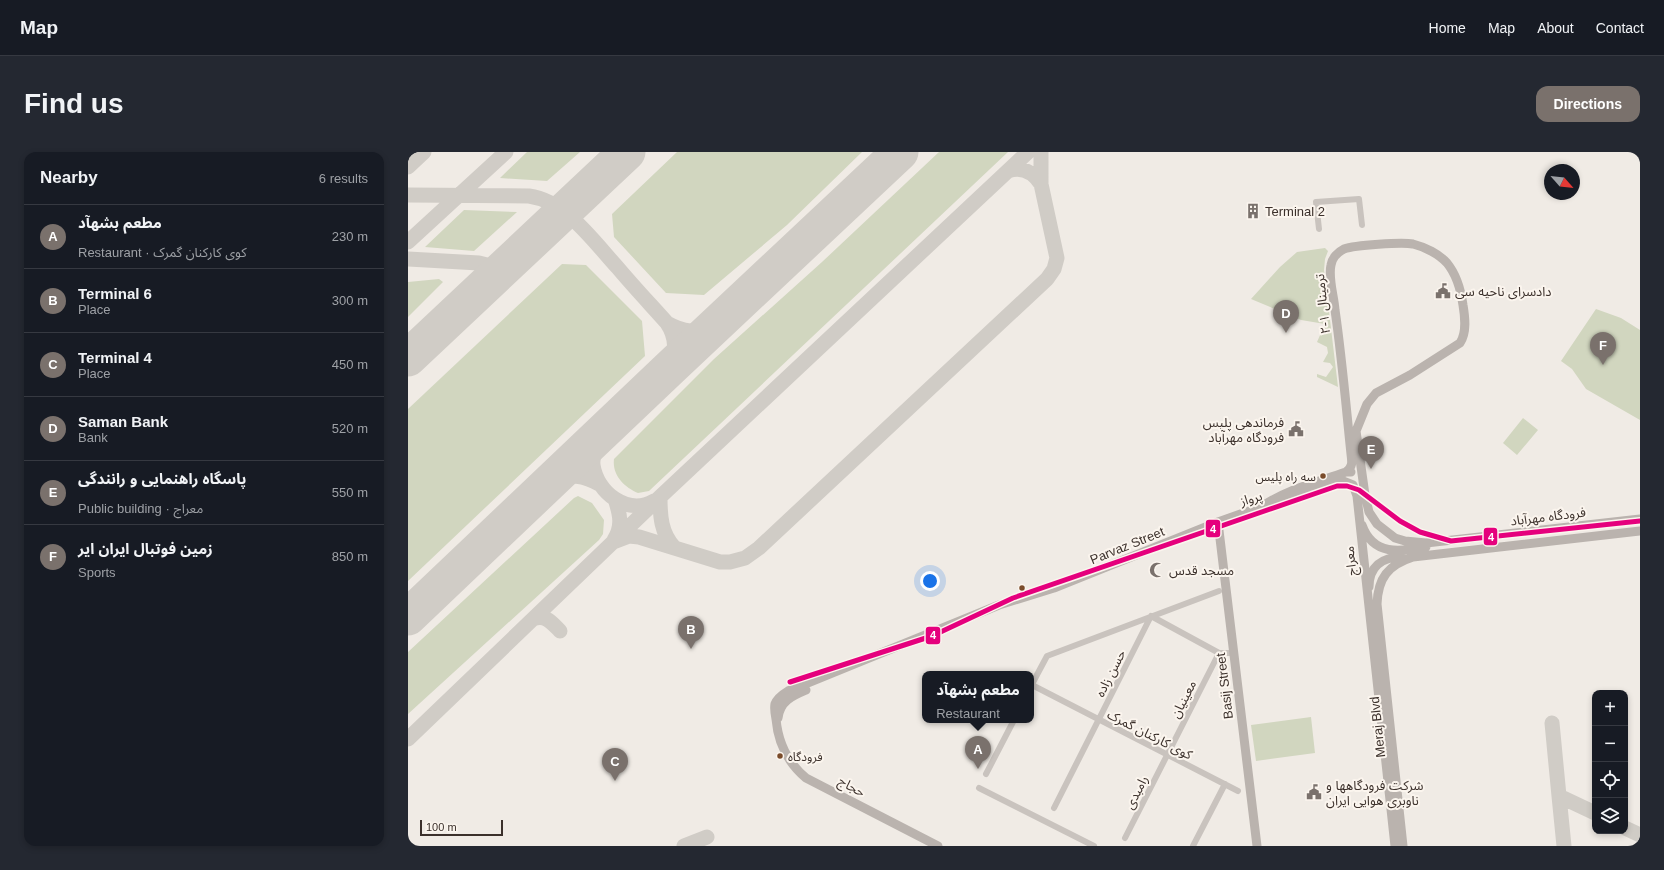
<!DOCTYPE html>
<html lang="en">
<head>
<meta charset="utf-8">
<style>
  :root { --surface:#171b24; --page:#242831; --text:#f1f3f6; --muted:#9ea1a6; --line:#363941; --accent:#7a716c }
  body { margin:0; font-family:Arial,"Noto Sans Arabic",sans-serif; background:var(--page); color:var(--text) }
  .controls { position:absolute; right:12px; bottom:12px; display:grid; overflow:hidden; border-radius:8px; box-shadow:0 2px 6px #0003 }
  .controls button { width:36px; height:36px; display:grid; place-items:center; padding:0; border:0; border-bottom:1px solid var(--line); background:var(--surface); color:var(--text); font:20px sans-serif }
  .compass { position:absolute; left:1136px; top:12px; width:36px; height:36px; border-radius:50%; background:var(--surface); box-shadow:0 2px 6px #0003; rotate:117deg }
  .scale { position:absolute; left:12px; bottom:10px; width:83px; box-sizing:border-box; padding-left:4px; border:2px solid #3b302b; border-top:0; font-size:11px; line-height:14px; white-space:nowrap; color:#3b302b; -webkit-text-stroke:3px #fbf5ee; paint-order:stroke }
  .you { position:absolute; left:522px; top:429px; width:14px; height:14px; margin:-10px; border:3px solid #fff; border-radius:50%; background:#1a73e8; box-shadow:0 0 0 6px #1a73e833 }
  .badge { display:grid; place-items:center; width:26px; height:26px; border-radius:50%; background:var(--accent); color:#fff; font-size:13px; font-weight:700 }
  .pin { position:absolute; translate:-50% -33px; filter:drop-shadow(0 1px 2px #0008) }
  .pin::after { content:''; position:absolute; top:21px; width:14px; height:12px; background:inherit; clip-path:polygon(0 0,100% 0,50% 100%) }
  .popup { position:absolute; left:514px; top:519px; width:112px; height:52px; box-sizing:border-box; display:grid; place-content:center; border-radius:8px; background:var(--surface); filter:drop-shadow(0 1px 3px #0005); font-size:13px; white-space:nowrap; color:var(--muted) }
  .popup b { font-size:15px; color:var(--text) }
  .popup::after { content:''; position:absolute; left:50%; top:100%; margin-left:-8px; border:8px solid transparent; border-top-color:var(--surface) }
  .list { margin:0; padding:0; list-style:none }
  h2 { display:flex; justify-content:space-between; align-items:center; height:52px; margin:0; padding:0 16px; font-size:17px }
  h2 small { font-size:13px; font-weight:400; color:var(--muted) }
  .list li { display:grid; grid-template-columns:26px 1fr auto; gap:12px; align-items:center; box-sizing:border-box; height:64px; padding:0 16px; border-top:1px solid var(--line) }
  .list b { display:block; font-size:15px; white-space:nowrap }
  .list p { margin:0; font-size:13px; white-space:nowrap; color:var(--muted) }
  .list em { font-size:13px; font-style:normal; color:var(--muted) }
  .icon { flex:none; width:22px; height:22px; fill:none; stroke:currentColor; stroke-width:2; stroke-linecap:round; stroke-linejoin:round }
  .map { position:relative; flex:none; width:1232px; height:694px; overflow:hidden; border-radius:12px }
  header { display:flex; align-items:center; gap:24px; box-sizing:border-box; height:56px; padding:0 20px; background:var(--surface); border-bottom:1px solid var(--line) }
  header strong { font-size:19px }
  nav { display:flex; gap:22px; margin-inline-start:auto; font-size:14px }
  .intro { display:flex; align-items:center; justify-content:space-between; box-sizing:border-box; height:96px; padding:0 24px }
  h1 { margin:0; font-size:28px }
  .button { padding:10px 18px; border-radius:12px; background:var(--accent); color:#fff; font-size:14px; font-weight:700 }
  main { display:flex; gap:24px; padding:0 24px }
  aside { flex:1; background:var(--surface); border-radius:12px; box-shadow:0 2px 6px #0003 }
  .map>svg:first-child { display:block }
  .green { fill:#d1d6bf }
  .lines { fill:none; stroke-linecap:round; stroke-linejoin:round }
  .taxiway { stroke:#d0ccc6; stroke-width:15 }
  .runway { stroke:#d0ccc6; stroke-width:37 }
  .street { stroke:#c9c3be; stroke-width:6 }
  .secondary { stroke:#bab3ae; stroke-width:9 }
  .metro-1-casing { stroke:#fbf5ee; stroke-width:8 }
  .metro-1 { stroke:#e5007d; stroke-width:5 }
  .bus-dot { fill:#7a4b2a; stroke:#fbf5ee; stroke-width:1.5 }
  .labels { text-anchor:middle; stroke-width:4; stroke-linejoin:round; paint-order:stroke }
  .bus-label { font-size:12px; fill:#3b302b; stroke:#fbf5ee; text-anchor:end }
  .poi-label { font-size:13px; fill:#3b302b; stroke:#fbf5ee; text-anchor:start }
  .street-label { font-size:13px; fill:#3b302b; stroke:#fbf5ee }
  .line-badge { stroke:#fbf5ee; stroke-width:1.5 }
  .badge-label { font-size:11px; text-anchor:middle; font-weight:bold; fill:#fff }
</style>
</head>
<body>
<header>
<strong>Map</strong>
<nav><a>Home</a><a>Map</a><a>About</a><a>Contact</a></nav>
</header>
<div class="intro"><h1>Find us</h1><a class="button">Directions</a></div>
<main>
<aside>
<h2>Nearby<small>6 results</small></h2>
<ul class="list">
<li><span class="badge">A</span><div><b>مطعم بشهآد</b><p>Restaurant · کوی کارکنان گمرک</p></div><em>230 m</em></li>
<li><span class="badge">B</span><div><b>Terminal 6</b><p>Place</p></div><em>300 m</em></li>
<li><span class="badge">C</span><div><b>Terminal 4</b><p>Place</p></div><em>450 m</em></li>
<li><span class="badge">D</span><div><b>Saman Bank</b><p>Bank</p></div><em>520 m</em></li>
<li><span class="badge">E</span><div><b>پاسگاه راهنمایی و رانندگی</b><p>Public building · معراج</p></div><em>550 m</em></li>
<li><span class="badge">F</span><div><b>زمین فوتبال ایران ایر</b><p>Sports</p></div><em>850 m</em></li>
</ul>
</aside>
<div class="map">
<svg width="1232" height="694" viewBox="0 0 1232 694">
  <rect width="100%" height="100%" fill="#f0ebe5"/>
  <path class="green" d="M119 0H172L139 29 92 26Z
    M269 0H454L379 73 296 143 258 141 206 85 204 62Z
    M531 0H600L241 339 230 341C216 335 204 323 206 307L306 207 414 110Z
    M56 58 109 60 66 99 17 95Z
    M917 96 920 99 917 107 916 118 930 235 909 225V222L918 225 925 215 922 211 915 210 920 201 919 195 909 190 917 172 893 168 843 147 872 115 889 100Z
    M154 112 178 113 234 169 237 204 0 429V257Z
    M31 127 35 130 0 165V130Z
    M1188 157 1213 166 1232 178V268L1178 237 1164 217 1153 209Z
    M1115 266 1130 278 1109 303 1095 291Z
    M170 344 184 351 196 368 195 382 191 388 0 562V500L166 346Z
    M903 565 907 601 848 609 843 573Z"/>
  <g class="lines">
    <path class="taxiway" d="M0 15 16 0
      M600 19C614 14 625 20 633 32
      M0 43 121 44C158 49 186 90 210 116 226 135 243 153 259 171 269 186 268 200 262 216
      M0 90 98 0
      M0 107 71 111 95 117
      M259 171C275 180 289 182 306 175
      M192 283C188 293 184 303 185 313 189 341 220 364 246 349
      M144 329C161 321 176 323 193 333
      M252 345C252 364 253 381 266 395
      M206 388C215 374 212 362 207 347
      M208 389 221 384 231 385 312 410H322L337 406 351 396 639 127 646 117 649 106 633 32V0
      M125 467C138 462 144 471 152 479
      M1144 571 1151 644 1187 661
      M0 587 252 345 620 0
      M1151 644 1156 694
      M1217 676 1232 683
      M276 694 299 685"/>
    <path class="runway" d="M0 206 219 0
      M0 465 262 216 492 0"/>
    <path class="street" d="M911 77 908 50 951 47 954 73
      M624 533 830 639
      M623 534 639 504 811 439
      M578 622 606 568
      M571 636 686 694
      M646 656 743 464 811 501H825
      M717 686 811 501
      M785 694 817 632"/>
    <path class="secondary" d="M938 320C945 315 944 310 943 302 938 254 934 206 927 158 926 144 920 126 923 113 924 106 930 100 936 97 947 93 994 90 1005 92 1017 95 1031 102 1039 111 1048 122 1053 139 1055 153 1057 165 1059 181 1052 191L1002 223 968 241 959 252 948 279 957 343 961 360 969 372 987 386 997 389 1018 391 1232 367
      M855 354C879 337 910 330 938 320H943
      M810 370 849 694
      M954 373C965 404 992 400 1018 395
      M961 435C961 415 974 405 994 405
      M370 566C372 549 384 544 398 538
      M530 694 398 626C380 611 370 590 368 567 367 562 366 557 367 552 369 546 375 542 380 539L591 453 646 436 810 370 855 354 867 353 935 329 945 333 949 344 987 694
      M995 694 969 452C970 426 980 413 1005 405L1232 379"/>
    <g class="metro-1-casing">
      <path id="metro-1" d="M382 530 524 484 605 446 929 334H939L951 338 992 369 1012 380 1043 389 1232 369"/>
    </g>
    <use href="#metro-1" class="metro-1"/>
  </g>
  <defs>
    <g id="building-bare" transform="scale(1.2)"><path d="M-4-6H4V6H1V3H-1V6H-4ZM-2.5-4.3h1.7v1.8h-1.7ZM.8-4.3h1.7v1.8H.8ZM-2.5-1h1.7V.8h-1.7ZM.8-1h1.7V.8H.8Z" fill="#7a716c" stroke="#fbf5ee" stroke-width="2.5" paint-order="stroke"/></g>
    <g id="civic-bare" transform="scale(1.2)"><path d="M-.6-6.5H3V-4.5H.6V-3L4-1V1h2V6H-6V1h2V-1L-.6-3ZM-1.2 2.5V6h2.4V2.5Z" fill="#7a716c" stroke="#fbf5ee" stroke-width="2.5" paint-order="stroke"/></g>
    <g id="mosque-bare" transform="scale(1.2)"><path d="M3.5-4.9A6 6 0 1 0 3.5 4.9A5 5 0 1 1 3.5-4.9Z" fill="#7a716c" stroke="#fbf5ee" stroke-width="2.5" paint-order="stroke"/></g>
  </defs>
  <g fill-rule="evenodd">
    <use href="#building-bare" x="845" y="59"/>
    <use href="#civic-bare" x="1035" y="139"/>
    <use href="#civic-bare" x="888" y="277"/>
    <use href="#mosque-bare" x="749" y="418"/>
    <use href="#civic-bare" x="906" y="640"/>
  </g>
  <g class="bus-dot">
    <circle cx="915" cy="324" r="3.5"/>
    <circle cx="614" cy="436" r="3.5"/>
    <circle cx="372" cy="604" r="3.5"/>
  </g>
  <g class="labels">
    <g class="bus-label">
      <text x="908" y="329">سه راه پلیس</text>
      <text x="380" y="609" text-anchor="start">فرودگاه</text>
    </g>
    <g class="poi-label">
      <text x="857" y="64">Terminal 2</text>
      <text x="1047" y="144">دادسرای ناحیه سی</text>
      <text x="876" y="275" text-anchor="end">فرماندهی پلیس<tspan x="876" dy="15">فرودگاه مهرآباد</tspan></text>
      <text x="761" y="423">مسجد قدس</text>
      <text x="918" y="638">شرکت فرودگاهها و<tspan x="918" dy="15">ناوبری هوایی ایران</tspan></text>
    </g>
    <g class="street-label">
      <text transform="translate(914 152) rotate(-96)" y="5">ترمینال ۱-۲</text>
      <text transform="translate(843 346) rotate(-16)" y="5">پرواز</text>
      <text transform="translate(1140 364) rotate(-7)" y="5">فرودگاه مهرآباد</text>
      <text transform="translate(719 393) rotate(-22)" y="5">Parvaz Street</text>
      <text transform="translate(942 409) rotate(-96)" y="5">معراج</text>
      <text transform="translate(702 521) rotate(-63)" y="5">حسن زاده</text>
      <text transform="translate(816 534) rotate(-97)" y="5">Basij Street</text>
      <text transform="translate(775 547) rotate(-63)" y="5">معینیان</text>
      <text transform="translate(969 575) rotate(-96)" y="5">Meraj Blvd</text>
      <text transform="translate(742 582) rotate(27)" y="5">کوی کارکنان گمرک</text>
      <text transform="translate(444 634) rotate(28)" y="5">حجاج</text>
      <text transform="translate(728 640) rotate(-63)" y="5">رامبدی</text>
    </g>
  </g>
  <g class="line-badge">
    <rect x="797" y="367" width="16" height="19" rx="4" fill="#e5007d"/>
    <rect x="1075" y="375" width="15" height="19" rx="4" fill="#e5007d"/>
    <rect x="517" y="474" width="16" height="19" rx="4" fill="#e5007d"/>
  </g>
  <g class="badge-label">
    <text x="805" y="381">4</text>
    <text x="1083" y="389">4</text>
    <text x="525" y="487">4</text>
  </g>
</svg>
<div class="controls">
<button>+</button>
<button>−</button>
<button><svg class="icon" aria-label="locate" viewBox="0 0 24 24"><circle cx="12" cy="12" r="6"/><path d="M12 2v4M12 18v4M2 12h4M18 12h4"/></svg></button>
<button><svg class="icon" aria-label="layers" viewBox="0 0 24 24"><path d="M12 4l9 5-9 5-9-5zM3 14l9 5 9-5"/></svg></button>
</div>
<svg class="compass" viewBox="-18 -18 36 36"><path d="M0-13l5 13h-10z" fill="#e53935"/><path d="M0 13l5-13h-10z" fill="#9ea1a6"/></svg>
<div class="scale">100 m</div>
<div class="you"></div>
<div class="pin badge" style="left:570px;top:617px">A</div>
<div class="popup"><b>مطعم بشهآد</b>Restaurant</div>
<div class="pin badge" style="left:283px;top:497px">B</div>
<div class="pin badge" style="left:207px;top:629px">C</div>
<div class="pin badge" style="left:878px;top:181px">D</div>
<div class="pin badge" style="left:963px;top:317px">E</div>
<div class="pin badge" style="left:1195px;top:213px">F</div>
</div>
</main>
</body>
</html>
